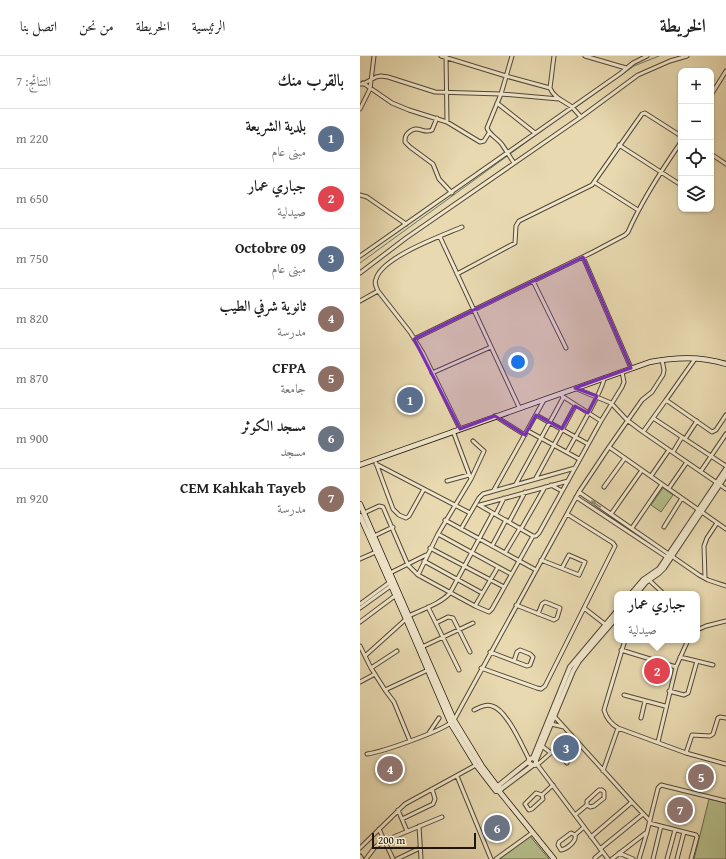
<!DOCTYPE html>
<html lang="ar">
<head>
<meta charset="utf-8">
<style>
  :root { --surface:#fff; --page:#f6f6f6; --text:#222; --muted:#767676; --line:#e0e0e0; --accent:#8f2418 }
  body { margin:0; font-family:"Gentium Book Plus",Amiri,serif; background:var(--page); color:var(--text); direction:rtl }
  .controls { position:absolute; right:12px; top:12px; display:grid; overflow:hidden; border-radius:8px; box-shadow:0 1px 3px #0004 }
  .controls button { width:36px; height:36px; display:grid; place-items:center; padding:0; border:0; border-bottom:1px solid var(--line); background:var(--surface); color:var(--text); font:20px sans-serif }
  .scale { position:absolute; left:12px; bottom:10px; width:104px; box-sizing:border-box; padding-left:4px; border:2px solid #20160b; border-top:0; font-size:11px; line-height:14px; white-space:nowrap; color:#20160b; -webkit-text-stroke:3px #f0e6cc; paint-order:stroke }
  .you { position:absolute; left:158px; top:306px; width:14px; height:14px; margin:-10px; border:3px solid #fff; border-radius:50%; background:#1a73e8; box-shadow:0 0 0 6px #1a73e833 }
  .badge { display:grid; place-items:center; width:26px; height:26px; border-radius:50%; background:var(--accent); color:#fff; font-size:13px; font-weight:700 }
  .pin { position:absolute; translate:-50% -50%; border:2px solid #fff; box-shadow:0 1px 4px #0006 }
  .popup { position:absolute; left:254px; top:535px; width:86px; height:52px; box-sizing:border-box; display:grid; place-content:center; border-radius:8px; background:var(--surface); filter:drop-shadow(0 1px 3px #0005); font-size:13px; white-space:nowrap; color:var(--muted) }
  .popup b { font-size:15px; color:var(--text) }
  .popup::after { content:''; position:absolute; left:50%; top:100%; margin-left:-8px; border:8px solid transparent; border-top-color:var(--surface) }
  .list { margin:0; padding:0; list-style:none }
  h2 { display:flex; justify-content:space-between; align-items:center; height:52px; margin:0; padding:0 16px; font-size:17px }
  h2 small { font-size:13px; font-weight:400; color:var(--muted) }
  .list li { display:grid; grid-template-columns:26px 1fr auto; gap:12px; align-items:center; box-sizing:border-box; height:60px; padding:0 16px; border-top:1px solid var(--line) }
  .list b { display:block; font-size:15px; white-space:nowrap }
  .list p { margin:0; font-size:13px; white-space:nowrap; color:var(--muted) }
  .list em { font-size:13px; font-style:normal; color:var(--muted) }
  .icon { flex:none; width:22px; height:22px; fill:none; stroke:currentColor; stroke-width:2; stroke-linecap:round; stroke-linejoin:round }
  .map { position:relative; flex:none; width:366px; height:803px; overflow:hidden; direction:ltr }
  header { display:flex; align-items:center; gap:24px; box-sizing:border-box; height:56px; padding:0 20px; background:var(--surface); border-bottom:1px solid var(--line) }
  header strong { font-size:19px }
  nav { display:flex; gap:22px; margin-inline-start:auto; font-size:14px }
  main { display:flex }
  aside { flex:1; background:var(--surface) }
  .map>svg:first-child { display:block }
  .green { fill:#b5bf8b; stroke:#6a6a4b }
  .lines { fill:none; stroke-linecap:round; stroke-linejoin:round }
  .stream { stroke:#68786e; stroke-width:1 }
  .minor-casing { stroke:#524734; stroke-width:5 }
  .tertiary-casing { stroke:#524734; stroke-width:6 }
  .secondary-casing { stroke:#20160b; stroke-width:6 }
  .minor { stroke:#f0e6cc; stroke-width:3 }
  .tertiary { stroke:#f0e6cc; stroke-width:4 }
  .secondary { stroke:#f0e6cc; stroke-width:4.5 }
  .oneway { fill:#928875 }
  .marked { fill:#7b2cbf; fill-opacity:0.2; stroke:#7b2cbf; stroke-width:3; stroke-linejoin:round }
</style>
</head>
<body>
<header>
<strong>الخريطة</strong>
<nav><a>الرئيسية</a><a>الخريطة</a><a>من نحن</a><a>اتصل بنا</a></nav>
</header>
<main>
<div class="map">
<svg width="366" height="803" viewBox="0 0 366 803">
  <rect width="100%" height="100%" fill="#e8d9b0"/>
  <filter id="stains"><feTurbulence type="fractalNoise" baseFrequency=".005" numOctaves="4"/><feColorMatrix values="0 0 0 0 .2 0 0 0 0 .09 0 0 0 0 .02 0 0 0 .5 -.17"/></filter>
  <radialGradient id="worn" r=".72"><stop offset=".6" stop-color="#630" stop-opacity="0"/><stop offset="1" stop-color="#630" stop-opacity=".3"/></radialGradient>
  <path class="green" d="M303 432 313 439 301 456 291 449Z
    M349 743 366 747V803H334Z
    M170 780 189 803H137Z"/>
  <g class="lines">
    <path class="stream" d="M215 52 274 10 299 0
      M0 207 212 53"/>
    <g class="minor-casing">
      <path id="minor" d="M81 0 146 20 190 32
        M86 0 87 66
        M152 0 141 38 127 72C130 80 139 83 143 90 147 96 150 101 154 107
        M194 0 190 32C194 42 204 45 212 51 215 54 218 58 221 61
        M225 0 266 12
        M3 27 32 47 49 54 87 66 120 86 124 85 129 77
        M0 28H3L16 21 21 20 28 21 75 36 141 38 199 43
        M351 39 366 15
        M137 47 175 77
        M0 53 10 33 14 0
        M77 62 72 74C63 79 58 67 48 77 45 80 45 82 45 86L50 91 73 108 79 123 92 137
        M259 89 321 129
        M351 98 366 108
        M234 126 278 154
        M0 139 7 141 46 168
        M80 181 159 351
        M0 200 261 17 273 7 287 0
        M223 201 271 312
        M0 217 46 182 221 61 278 19 310 5 327 0
        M97 218 155 187 156 170 159 165 232 129 282 58 285 57 321 80
        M173 225 206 292
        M18 235 50 276 63 297 100 373
        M0 245 18 235C16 231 14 227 16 223 22 201 81 180 102 171
        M54 283 233 196 265 179 268 176C282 144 301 115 321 86
        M72 317 131 291
        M217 333 251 347 267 364 283 376
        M202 340 241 365
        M306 344 335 303
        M176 359 228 388
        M366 359 356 374 352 376 306 344 283 376 366 433
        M135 360 165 379
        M293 362 366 410
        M168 375 219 403
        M325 383 337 365
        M249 391 282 344 292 336 303 319 304 314 302 304
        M207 396C214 383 244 333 244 322
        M313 396 322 381
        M16 407 33 453 39 459 46 462 49 460 64 433
        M16 408 110 457
        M341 415 366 378
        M291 420 309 394
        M176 422 215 350
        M111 423 124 395 113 385
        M87 425 109 419
        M156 428 203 342
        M191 429 202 435
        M244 431 265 402
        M309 432 327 406
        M134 434 184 344
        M219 436 339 519 348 524 366 530
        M216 441 308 502
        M119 449 173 480
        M120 449 208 425
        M4 457 19 450 23 451 48 509 58 519 115 550 129 556 132 553 173 480H176L179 477 241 365 262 331 264 326 262 316
        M136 458 144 442
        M251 458 282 414
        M85 464 176 514
        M149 466 165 436
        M304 471 322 442
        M272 472 302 428
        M101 473 119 442 123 438 215 412
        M161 473 185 431
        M78 478 151 518
        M14 480 33 471
        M132 490 146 464
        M70 492 144 531
        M145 497 160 472
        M0 503 16 496
        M181 504 219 519 225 506 209 499 202 512
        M64 505 122 537
        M30 517 66 499
        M58 519 78 478 111 423 93 375
        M345 522 344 490 347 482 357 467
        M289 524 304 538
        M0 548 30 526
        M156 549 194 564 197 562 200 552 185 546 182 548 178 558
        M115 550 138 511
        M68 551 99 614
        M0 552 32 529
        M224 552 246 569
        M49 560C63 553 80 548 90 537L133 457
        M0 566 36 539
        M76 567 88 561 93 562 110 596
        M337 574 346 570 366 565
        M265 584 244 654C246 661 251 668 258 672L326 697 366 708
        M0 590 11 612 25 634 68 614
        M62 591 113 567
        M261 594 316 611
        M130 596 167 610 170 609 173 601 170 598 160 594 157 596 154 605
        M5 600 46 563
        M320 601 353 609
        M11 612 37 595
        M121 612 177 632 181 633 185 630 255 490 253 487 207 458
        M0 626 15 618
        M25 634 34 646 50 685
        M309 635 324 639 328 637 337 605
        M264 639 305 650
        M114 654C120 651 126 648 132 650 147 654 162 690 169 703
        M194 660 272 746 231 781
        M281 662 285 645
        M191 668 204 671
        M69 677 79 662
        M298 686 316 611 328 584
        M182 690 191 697
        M195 693 207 707
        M326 697 332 679 350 680 353 678 358 662 360 661 366 662
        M7 698C22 696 86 674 94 664L219 436 249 391 366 473
        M176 707 248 803
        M177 709 211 679
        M243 715 258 672
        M97 720 131 803
        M239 734H242L244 736V742L234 750 230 751 227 749V745Z
        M176 737 182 739 183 743 172 753 169 754 165 748Z
        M182 739 193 729
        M272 746 290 765
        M38 754 47 775
        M215 759 227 749
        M42 763 73 748 75 743 72 733
        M289 767 336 779 337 781 331 803
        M59 770 61 803
        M19 773 33 803
        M211 777 215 779C217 785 207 793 201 794L198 789 199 786Z
        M215 779 224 771
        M0 792 45 748 116 709
        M240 793 283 758
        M259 797 273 803
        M0 800 2 803
        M235 802 242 796
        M6 803 15 791 24 785 82 761
        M37 803 60 792
        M136 803 172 777
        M252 803 287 776 298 732 301 729 366 745
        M279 803 287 776
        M293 803 301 770
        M307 803 315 774
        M317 803 324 776"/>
    </g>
    <g class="tertiary-casing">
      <path id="tertiary" d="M271 538 283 524 299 513 366 413
        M276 538 286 526 299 517 304 512 366 419
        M173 702 176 704V706L175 709H172L169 707V703L173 702 210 611 257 555
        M176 704 213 615 219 605 257 561
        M138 730 169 705
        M141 733 173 709"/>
    </g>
    <g class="secondary-casing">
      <path id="secondary" d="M0 409 290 306C316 301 341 300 366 308
        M0 448 94 664 122 710 137 730
        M0 460 46 563 91 668 116 709 136 735H139L141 733 138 730 135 733
        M139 735 194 803"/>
    </g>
    <use href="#minor" class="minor"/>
    <use href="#tertiary" class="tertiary"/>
    <use href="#secondary" class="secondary"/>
  </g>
  <defs><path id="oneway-solid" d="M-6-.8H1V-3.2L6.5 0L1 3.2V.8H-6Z"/></defs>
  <use class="oneway" href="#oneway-solid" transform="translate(236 448) rotate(-146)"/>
  <path class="marked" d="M223 201 271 312 215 332 237 340 228 357 215 350 202 373 176 359 165 379 135 360 100 373 54 283Z"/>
  <rect width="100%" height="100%" filter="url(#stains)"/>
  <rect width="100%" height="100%" fill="url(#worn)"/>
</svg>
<div class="controls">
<button>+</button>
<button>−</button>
<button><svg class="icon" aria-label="locate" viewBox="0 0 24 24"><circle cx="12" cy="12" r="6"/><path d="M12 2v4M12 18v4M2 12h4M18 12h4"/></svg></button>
<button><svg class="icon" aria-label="layers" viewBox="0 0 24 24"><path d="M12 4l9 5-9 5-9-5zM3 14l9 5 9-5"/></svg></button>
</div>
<div class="scale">200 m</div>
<div class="you"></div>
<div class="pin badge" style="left:50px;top:344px;background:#5c6f8a">1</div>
<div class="pin badge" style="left:297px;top:615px;background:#e0444e">2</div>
<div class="popup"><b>جباري عمار</b>صيدلية</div>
<div class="pin badge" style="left:206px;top:692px;background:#5c6f8a">3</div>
<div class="pin badge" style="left:30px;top:713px;background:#8d6e63">4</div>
<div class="pin badge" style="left:341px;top:721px;background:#8d6e63">5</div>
<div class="pin badge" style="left:137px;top:772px;background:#6b7280">6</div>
<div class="pin badge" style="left:320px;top:754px;background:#8d6e63">7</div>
</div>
<aside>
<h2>بالقرب منك<small>النتائج: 7</small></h2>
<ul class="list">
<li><span class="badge" style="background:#5c6f8a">1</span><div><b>بلدية الشريعة</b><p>مبنى عام</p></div><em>220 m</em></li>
<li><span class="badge" style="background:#e0444e">2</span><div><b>جباري عمار</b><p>صيدلية</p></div><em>650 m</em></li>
<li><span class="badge" style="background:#5c6f8a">3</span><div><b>09 Octobre</b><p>مبنى عام</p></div><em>750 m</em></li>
<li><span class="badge" style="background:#8d6e63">4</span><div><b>ثانوية شرفي الطيب</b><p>مدرسة</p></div><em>820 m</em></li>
<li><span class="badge" style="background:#8d6e63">5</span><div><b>CFPA</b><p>جامعة</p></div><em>870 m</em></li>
<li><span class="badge" style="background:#6b7280">6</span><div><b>مسجد الكوثر</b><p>مسجد</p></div><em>900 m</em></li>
<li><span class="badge" style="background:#8d6e63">7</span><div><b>CEM Kahkah Tayeb</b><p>مدرسة</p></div><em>920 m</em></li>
</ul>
</aside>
</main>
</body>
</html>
